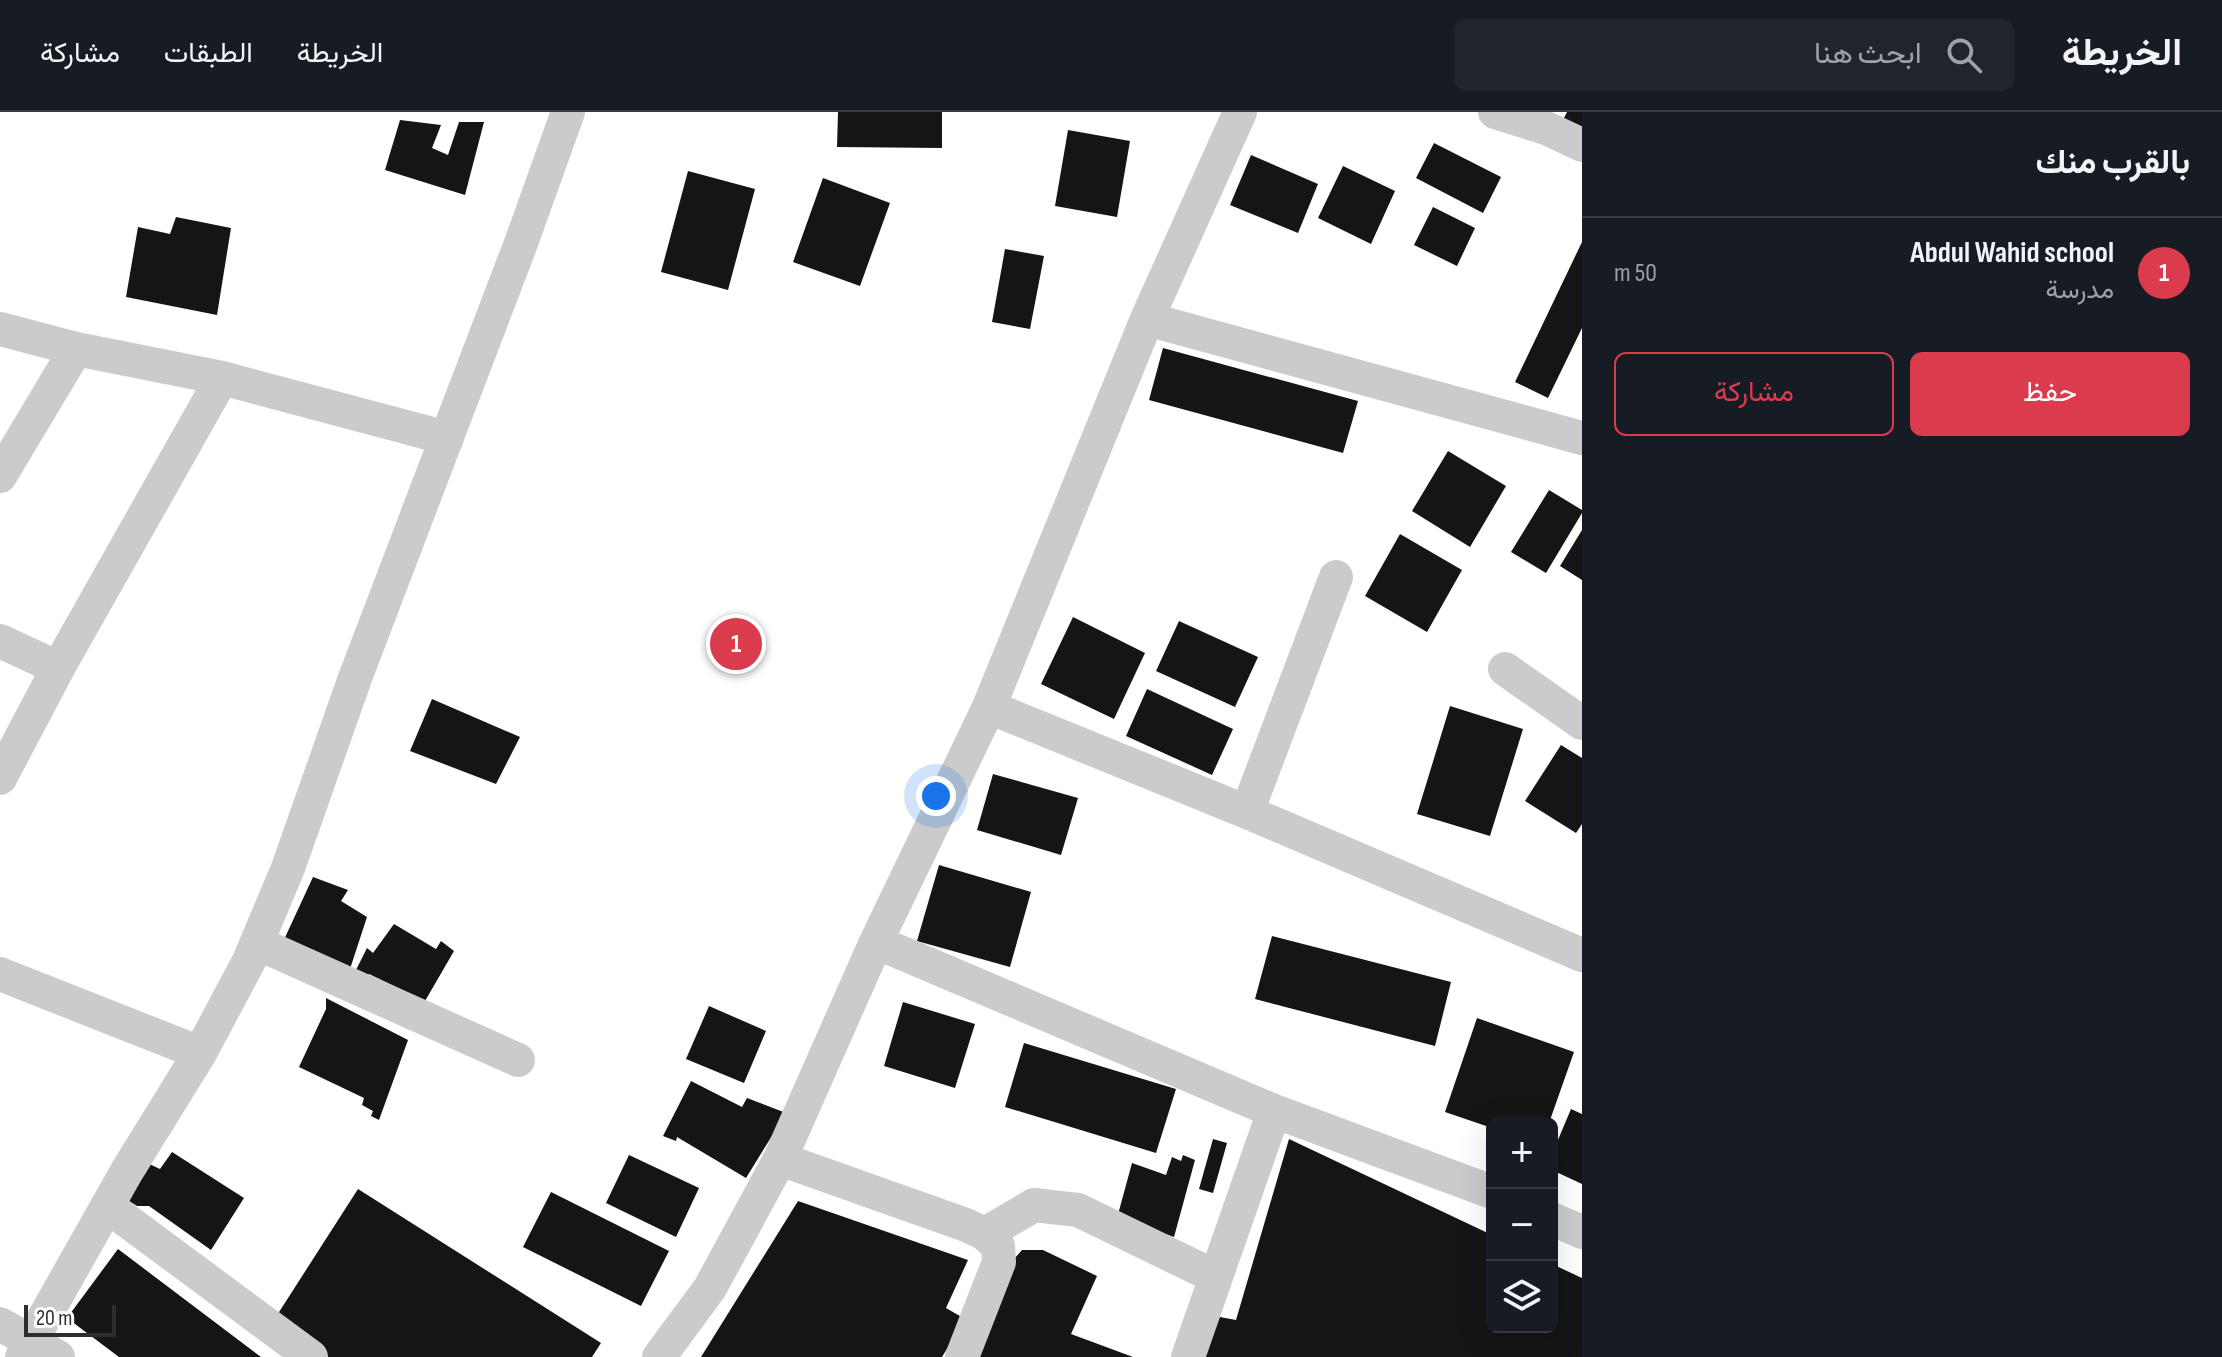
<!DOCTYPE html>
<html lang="ar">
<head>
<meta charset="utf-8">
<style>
  :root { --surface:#171b24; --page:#20242c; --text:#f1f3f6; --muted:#9ea1a6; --line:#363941; --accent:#da3c4d }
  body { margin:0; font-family:"Sofia Sans Condensed",Vazirmatn,sans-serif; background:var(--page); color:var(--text); direction:rtl }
  .controls { position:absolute; right:24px; bottom:24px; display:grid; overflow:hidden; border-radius:12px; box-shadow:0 8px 32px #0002 }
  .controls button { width:72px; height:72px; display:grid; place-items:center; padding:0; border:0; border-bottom:2px solid var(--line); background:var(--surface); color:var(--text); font:40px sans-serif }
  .scale { position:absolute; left:24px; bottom:20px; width:92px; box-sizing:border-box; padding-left:8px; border:4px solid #2e2e2e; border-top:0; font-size:22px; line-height:28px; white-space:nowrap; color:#2e2e2e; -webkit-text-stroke:6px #fff; paint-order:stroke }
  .you { position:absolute; left:936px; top:684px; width:28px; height:28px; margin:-20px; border:6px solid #fff; border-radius:50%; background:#1a73e8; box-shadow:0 0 0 12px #1a73e833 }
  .badge { display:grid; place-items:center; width:52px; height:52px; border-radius:50%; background:var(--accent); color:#fff; font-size:26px; font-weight:700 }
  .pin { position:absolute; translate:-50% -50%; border:4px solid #fff; box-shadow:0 2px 8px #0006 }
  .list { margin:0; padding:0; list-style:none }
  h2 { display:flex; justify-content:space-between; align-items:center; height:104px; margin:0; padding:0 32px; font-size:34px }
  h2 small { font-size:26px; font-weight:400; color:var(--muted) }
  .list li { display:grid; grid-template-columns:52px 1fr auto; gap:24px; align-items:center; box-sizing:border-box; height:112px; padding:0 32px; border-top:2px solid var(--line) }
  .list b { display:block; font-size:30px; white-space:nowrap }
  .list p { margin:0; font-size:26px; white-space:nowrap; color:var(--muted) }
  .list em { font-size:26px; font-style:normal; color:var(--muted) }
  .actions { display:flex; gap:16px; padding:24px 32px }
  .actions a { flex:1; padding:18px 0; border:2px solid var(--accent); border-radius:12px; text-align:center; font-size:28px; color:var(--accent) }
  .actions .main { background:var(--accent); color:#fff }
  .icon { flex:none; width:44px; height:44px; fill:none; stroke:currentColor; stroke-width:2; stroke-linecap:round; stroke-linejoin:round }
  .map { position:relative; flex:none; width:1582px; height:1245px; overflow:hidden; direction:ltr }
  header { display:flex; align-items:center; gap:48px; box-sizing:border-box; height:112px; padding:0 40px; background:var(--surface); border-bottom:2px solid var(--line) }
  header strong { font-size:38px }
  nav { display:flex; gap:44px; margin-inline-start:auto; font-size:28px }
  .search { width:560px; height:72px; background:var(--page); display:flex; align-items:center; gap:20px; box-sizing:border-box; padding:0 28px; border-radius:12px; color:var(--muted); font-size:30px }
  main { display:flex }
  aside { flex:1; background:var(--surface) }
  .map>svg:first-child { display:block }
  .building { fill:#151515 }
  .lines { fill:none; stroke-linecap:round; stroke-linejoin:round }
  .minor { stroke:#cbcbcb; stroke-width:34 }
</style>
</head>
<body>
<header>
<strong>الخريطة</strong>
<div class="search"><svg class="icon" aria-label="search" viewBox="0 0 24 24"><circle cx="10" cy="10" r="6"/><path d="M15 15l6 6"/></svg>ابحث هنا</div>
<nav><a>الخريطة</a><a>الطبقات</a><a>مشاركة</a></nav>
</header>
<main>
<aside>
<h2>بالقرب منك<small></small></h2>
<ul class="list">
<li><span class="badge">1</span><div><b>Abdul Wahid school</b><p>مدرسة</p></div><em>50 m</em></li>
</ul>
<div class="actions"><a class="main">حفظ</a><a>مشاركة</a></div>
</aside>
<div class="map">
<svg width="1582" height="1245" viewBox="0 0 1582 1245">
  <rect width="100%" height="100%" fill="#fff"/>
  <path class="building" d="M838 0H942V36L837 35Z
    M1567 0H1582V16L1563 8Z
    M400 8 441 13 432 36 448 43 459 10H484L465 83 385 58Z
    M1068 18 1130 29 1117 105 1055 94Z
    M1434 31 1501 65 1483 101 1416 66Z
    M1251 43 1318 72 1298 121 1230 93Z
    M1343 54 1395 79 1371 132 1318 106Z
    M688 59 755 77 728 178 661 160Z
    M823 66 890 91 860 174 793 150Z
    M1433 95 1475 116 1457 154 1414 133Z
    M176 105 231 116 217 203 126 185 138 115 170 122Z
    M1582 130V216L1548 286 1515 270Z
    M1005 137 1044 144 1030 217 992 210Z
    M1163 236 1358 289 1343 341 1149 288Z
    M1448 339 1506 374 1470 435 1412 399Z
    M1549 378 1582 398V401L1546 461 1511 440Z
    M1582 418V468L1560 454Z
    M1400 422 1462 458 1427 520 1365 484Z
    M1073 505 1145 541 1114 607 1041 572Z
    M1179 509 1258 545 1235 595 1156 559Z
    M1147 577 1233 617 1212 663 1126 624Z
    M432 587 520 625 496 672 410 639Z
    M1450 594 1523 617 1490 724 1417 702Z
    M1561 633 1582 646V712L1576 721 1525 689Z
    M993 662 1078 686 1061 743 977 718Z
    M939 753 1031 780 1010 855 917 829Z
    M313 765 348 778 341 789 367 805 349 860 282 832Z
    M394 812 436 837 441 829 454 839 425 889 369 862 365 868 355 860 367 836 373 841Z
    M1272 824 1451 870 1435 934 1255 887Z
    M326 886 408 928 379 1008 371 1004 373 999 362 993 364 986 299 955 326 897Z
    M903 890 975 912 955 976 884 954Z
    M709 894 766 919 744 971 686 947Z
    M1477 906 1574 940 1549 1011H1492V1016L1445 1000Z
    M1024 931 1176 977 1156 1041 1005 995Z
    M691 969 742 995 747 986 786 1001 746 1066 677 1025 676 1029 663 1024Z
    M1571 997 1582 1002V1072L1552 1058V1042Z
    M1213 1027 1227 1031 1213 1081 1199 1077Z
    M1289 1027 1492 1123V1215H1552V1152L1582 1166V1245H1195L1209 1203 1236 1208Z
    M172 1040 244 1086 211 1138 149 1094H137L126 1087 143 1049 160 1057Z
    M629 1043 699 1076 676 1125 606 1091Z
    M1183 1043 1195 1048 1174 1125 1117 1106 1132 1051 1166 1063 1172 1045 1181 1049Z
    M358 1077 601 1231 592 1245H325L272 1211Z
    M551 1080 669 1139 641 1194 523 1135Z
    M798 1089 968 1148 946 1196 965 1207 942 1245H701Z
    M118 1137 261 1245H119L67 1206Z
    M1022 1138H1043L1097 1164 1071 1222 1133 1245H978L1015 1146Z"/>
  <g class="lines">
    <path class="minor" d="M1495 0 1546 16 1582 33
      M1147 207 1582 326
      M0 217 76 237 222 266 447 326
      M0 364 76 237
      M0 529 58 556
      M1505 557 1582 611
      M989 595 1247 700 1582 843
      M0 666 58 556 222 266
      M1247 700 1336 465
      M876 830 1274 999 1492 1080
      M257 831 518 948
      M0 862 200 941
      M780 1047 966 1113 985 1122 998 1134 999 1150 962 1245
      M107 1094 311 1245
      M1552 1107 1582 1120
      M985 1122 1034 1093 1078 1098 1216 1165
      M0 1212 58 1245
      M22 1245 127 1059 200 941 249 849 288 756 355 566 521 131 568 0
      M659 1245 710 1176 780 1047 876 830 989 595 1147 207 1240 0
      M1188 1245 1274 999"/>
  </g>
</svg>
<div class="controls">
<button>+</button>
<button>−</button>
<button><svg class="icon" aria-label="layers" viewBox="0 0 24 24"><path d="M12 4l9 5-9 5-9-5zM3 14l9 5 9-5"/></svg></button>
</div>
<div class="scale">20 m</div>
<div class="you"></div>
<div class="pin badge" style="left:736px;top:532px">1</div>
</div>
</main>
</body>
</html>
